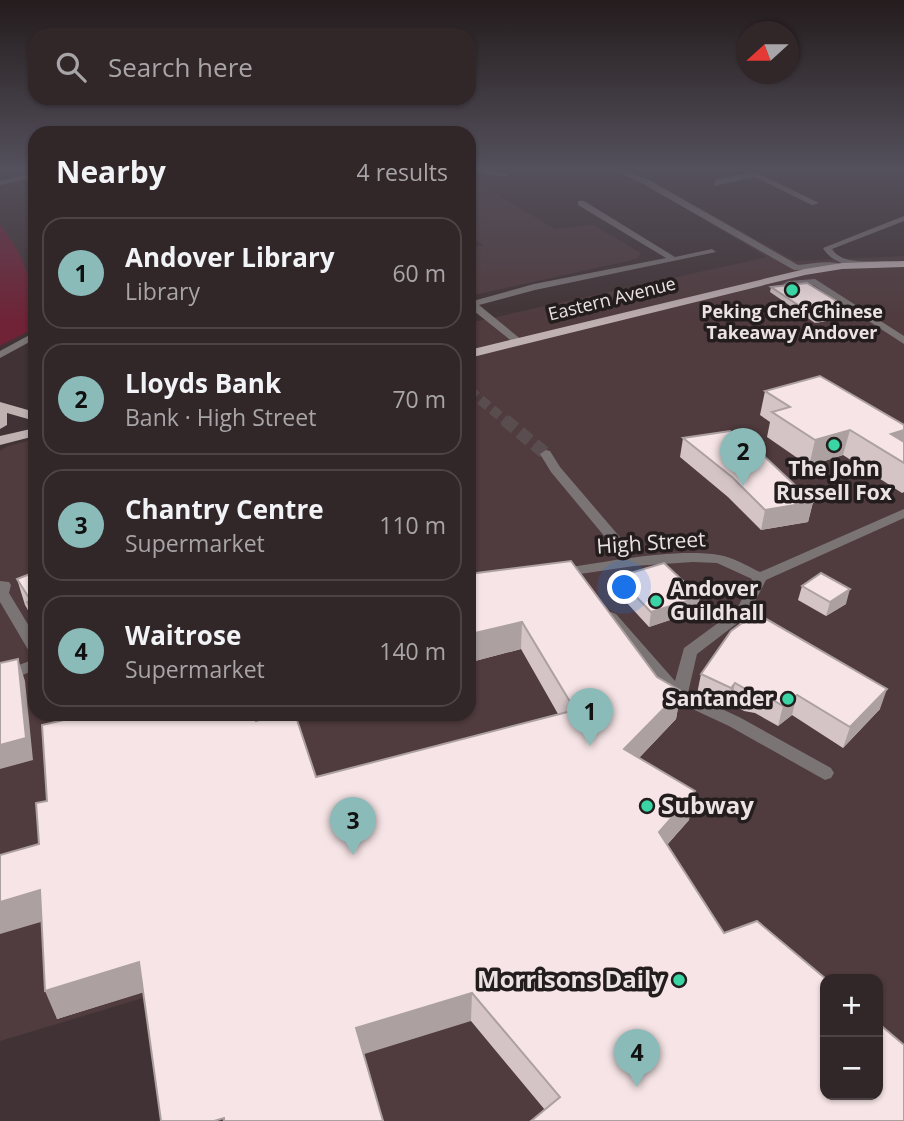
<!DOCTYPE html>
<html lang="en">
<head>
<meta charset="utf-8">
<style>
  :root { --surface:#312628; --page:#3d3234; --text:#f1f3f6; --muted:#a8a5a8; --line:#4c4345; --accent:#8bbbb9 }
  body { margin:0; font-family:"Open Sans",sans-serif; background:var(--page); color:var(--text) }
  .controls { position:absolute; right:21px; bottom:21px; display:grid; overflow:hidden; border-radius:14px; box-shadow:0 2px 5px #0004 }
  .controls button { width:63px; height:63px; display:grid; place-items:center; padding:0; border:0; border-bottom:2px solid var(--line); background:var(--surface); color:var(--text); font:35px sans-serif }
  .compass { position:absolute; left:736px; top:21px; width:63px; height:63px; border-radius:50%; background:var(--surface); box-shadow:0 2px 5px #0004; rotate:249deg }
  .you { position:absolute; left:625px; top:588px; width:24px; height:24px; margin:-18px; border:5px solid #fff; border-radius:50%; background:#1a73e8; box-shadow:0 0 0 10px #1a73e833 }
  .badge { display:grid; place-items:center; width:46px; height:46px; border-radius:50%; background:var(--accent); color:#111; font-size:23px; font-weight:700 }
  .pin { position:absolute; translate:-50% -58px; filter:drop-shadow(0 2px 4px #0008) }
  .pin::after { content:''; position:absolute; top:37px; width:24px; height:21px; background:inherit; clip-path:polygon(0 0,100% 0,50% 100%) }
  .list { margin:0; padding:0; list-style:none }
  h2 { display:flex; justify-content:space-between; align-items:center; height:91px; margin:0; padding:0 28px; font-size:30px }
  h2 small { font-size:23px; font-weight:400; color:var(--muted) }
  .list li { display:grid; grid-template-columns:46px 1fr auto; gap:21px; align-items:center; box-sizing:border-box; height:112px; margin:0 14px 14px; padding:0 14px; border:2px solid var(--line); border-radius:21px }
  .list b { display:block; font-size:26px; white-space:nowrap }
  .list p { margin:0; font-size:23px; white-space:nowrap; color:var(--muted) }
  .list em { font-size:23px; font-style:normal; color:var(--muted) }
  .icon { flex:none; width:38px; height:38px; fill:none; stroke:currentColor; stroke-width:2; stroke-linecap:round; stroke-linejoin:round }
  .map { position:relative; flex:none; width:904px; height:1121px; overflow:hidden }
  .search { position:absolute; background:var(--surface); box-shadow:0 2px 5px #0004; left:28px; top:28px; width:448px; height:77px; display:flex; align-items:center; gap:18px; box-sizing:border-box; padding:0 24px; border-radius:21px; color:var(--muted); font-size:26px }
  .panel { position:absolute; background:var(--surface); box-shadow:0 2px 5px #0004; left:28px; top:126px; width:448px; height:595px; border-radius:21px }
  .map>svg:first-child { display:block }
  .built { fill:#503b3e; fill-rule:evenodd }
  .green { fill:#702236 }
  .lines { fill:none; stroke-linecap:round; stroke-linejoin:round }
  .pedestrian-tunnel-far1 { stroke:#5a4d4f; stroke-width:10; stroke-dasharray:10 5; stroke-linecap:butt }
  .pedestrian-tunnel { stroke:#5a4d4f; stroke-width:13; stroke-dasharray:13 6; stroke-linecap:butt }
  .pedestrian { fill:#7b7475; fill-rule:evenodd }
  .minor { fill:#7b7475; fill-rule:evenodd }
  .tertiary { fill:#7b7475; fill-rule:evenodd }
  .primary { fill:#bfb0b2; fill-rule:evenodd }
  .wall { fill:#d4c4c6 }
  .shaded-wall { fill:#aca0a1 }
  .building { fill:#f6e4e6; stroke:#aca0a1; stroke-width:2 }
  .poi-dot { fill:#3ad4a5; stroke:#231d1d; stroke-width:2.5 }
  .labels { text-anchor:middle; stroke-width:7; stroke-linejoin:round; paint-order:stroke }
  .far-street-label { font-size:18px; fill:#ebe2e3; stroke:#231d1d }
  .far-poi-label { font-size:18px; font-weight:bold; fill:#ebe2e3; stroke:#231d1d }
  .poi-label { font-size:21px; font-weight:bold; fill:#ebe2e3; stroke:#231d1d }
  .street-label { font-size:21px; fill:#ebe2e3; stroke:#231d1d }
  .near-poi-label { font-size:24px; font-weight:bold; fill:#ebe2e3; stroke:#231d1d; text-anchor:start }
</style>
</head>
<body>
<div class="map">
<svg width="904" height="1121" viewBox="0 0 904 1121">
  <rect width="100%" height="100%" fill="#413335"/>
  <path class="built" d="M607 168H628L795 261 904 256V1121H163L143 998 0 1041V451L8 446 35 439V714H469V323L767 257 639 181ZM825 979H878V1095H825Z
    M479 184 555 229 593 225 641 253 637 259 469 296V249L484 245 469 236V186Z"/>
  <path class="green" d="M0 224 17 249 35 290V328L0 346Z"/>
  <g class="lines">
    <path class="pedestrian-tunnel-far1" d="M469 390 507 422"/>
    <path class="pedestrian-tunnel" d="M505 420 546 454
      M620 546 630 557"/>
    <path class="pedestrian" d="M815 279 904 336V344L813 285 788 287 783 284 788 281Z
      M546 450 550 451 560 467 625 543 627 546 625 549H615L551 472 540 454Z
      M904 509V518L766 580 748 615 697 654 688 693 741 718 831 768 834 773 831 778 825 780 729 726 673 700 604 617 611 612 616 614 675 681 684 648 737 609 752 579 717 563 693 562 634 566 560 577 553 573 560 569C606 562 674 548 719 555 733 557 747 566 760 572Z"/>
    <path class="minor" d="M469 168H481L509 175 505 177 469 170Z
      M738 168H747L819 203 812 205 755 177 714 186 716 179 748 174Z
      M35 173V177L0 185V181Z
      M578 201H584L675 257 712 249 716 252 535 290 479 305 523 341 514 343 469 307V299L473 301 534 284 666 258 578 205Z
      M904 216V221L832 249C844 268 877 258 897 262V266C873 268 836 271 823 248Z
      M35 332V339L0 358V351Z
      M0 581 9 582 11 585 9 593 35 636V654L30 653 0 602Z
      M35 659V670L0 684V672Z"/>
    <path class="tertiary" d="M610 168H619L649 180 798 265C814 264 833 259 846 266L842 269 794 270 643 184Z"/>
    <path class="primary" d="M904 261V267L842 269 805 275 469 358V350L805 269 842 263Z
      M0 402 35 412V421L7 413V425L0 429Z
      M35 428V436L0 445V436Z"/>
  </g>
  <path class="wall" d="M771 287 853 311 851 317 815 323 770 292Z
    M765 391 904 425V492L902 493 843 455 809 466 767 437 770 422 760 415Z
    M683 438 813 502 808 522 761 530 728 497 680 457Z
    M35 572V626L32 617 25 605 17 579Z
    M469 574 681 691 676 719 639 758 689 820 667 845 724 933 826 979 545 1110 471 1021 143 992 57 1019 39 844 47 801 64 720 256 721 316 777 558 714 521 649 475 661 469 651Z
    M617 577 697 611 649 627 616 591Z
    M802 586 846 604 826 616 798 600Z
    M701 674 880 709 843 748 792 715 778 726 755 713 744 711 731 703 726 708 697 694Z"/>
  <path class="shaded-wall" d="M853 311 851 317 815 323 816 317Z
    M850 430 843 455 809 466 815 440Z
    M904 430V447L891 434Z
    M813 502 808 522 761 530 765 510Z
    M850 589 846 604 826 616 830 602Z
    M700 597 697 611 649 627 651 612Z
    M522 622 521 649 475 661V633Z
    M18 659 25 681 33 760 0 769V745Z
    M735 683 731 703 726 708 731 688Z
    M887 689 880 709 843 748 850 727Z
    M681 691 676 719 620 778 624 749Z
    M797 695 792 715 778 726 783 706Z
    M695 791 689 820 653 860 659 832Z
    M40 890 51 919 0 934V902Z
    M139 962 148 991 57 1019 45 991Z
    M472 993 471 1021 358 1056 356 1028Z"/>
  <path class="building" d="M807 283 853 311 816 317 771 287Z
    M820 376 904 425V430L891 434 904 442V463L850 430 815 440 772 412 790 407 765 391Z
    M730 431 763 455 813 502 765 510 732 477 683 438Z
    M571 561 657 677 681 691 624 749 695 791 659 832 724 933 757 921 826 979 825 1095H878V1023L904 1045V1121H531L560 1097 472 993 356 1028 383 1121H224V1118L214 1121H161L139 962 45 991 40 890 0 902V855L39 844 36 803 47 801 42 725 64 720V714H254L256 721 280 714H295L316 777 575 710 522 622 475 633 469 622V574Z
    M664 563 700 597 651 612 617 577Z
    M35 572V617L27 602 31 601 17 579Z
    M821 573 850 589 830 602 802 586Z
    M756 613 887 689 850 727 797 695 783 706 760 692 749 691 735 683 731 688 701 674 731 631Z
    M18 659 26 738 0 745V663Z"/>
  <linearGradient id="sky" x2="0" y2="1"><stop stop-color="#241c1d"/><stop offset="0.52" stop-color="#54505c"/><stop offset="1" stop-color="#54505c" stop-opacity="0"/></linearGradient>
  <rect width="904" height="325" fill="url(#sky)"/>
  <g class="poi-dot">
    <circle cx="792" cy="290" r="7"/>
    <circle cx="834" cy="445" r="7"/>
    <circle cx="656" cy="601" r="7"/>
    <circle cx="788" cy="699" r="7"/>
    <circle cx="647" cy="806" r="7"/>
    <circle cx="679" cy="980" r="7"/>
  </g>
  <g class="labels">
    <g class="far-street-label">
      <text transform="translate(612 299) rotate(-14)" y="6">Eastern Avenue</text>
    </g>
    <g class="far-poi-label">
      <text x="792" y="318">Peking Chef Chinese<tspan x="792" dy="21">Takeaway Andover</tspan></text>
    </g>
    <g class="poi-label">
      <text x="834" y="476">The John<tspan x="834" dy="24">Russell Fox</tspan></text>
      <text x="670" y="596" text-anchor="start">Andover<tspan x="670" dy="24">Guildhall</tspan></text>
      <text x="774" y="706" text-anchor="end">Santander</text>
    </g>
    <g class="street-label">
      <text transform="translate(651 543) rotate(-4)" y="7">High Street</text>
    </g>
    <g class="near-poi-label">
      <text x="661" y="814">Subway</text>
      <text x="665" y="988" text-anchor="end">Morrisons Daily</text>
    </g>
  </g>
</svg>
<div class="controls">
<button>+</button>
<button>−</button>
</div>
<svg class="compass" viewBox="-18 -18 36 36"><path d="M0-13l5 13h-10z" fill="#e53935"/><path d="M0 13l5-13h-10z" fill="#a8a5a8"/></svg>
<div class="you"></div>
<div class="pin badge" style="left:590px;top:746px">1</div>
<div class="pin badge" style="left:743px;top:486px">2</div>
<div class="pin badge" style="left:353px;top:855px">3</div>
<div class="pin badge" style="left:637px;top:1087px">4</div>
<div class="search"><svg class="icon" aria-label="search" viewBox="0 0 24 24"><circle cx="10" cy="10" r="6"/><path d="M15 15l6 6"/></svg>Search here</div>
<section class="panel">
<h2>Nearby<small>4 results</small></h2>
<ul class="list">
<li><span class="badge">1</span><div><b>Andover Library</b><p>Library</p></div><em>60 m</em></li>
<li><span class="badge">2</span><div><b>Lloyds Bank</b><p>Bank · High Street</p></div><em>70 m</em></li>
<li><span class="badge">3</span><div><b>Chantry Centre</b><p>Supermarket</p></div><em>110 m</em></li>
<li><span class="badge">4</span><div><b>Waitrose</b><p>Supermarket</p></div><em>140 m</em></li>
</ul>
</section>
</div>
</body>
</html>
